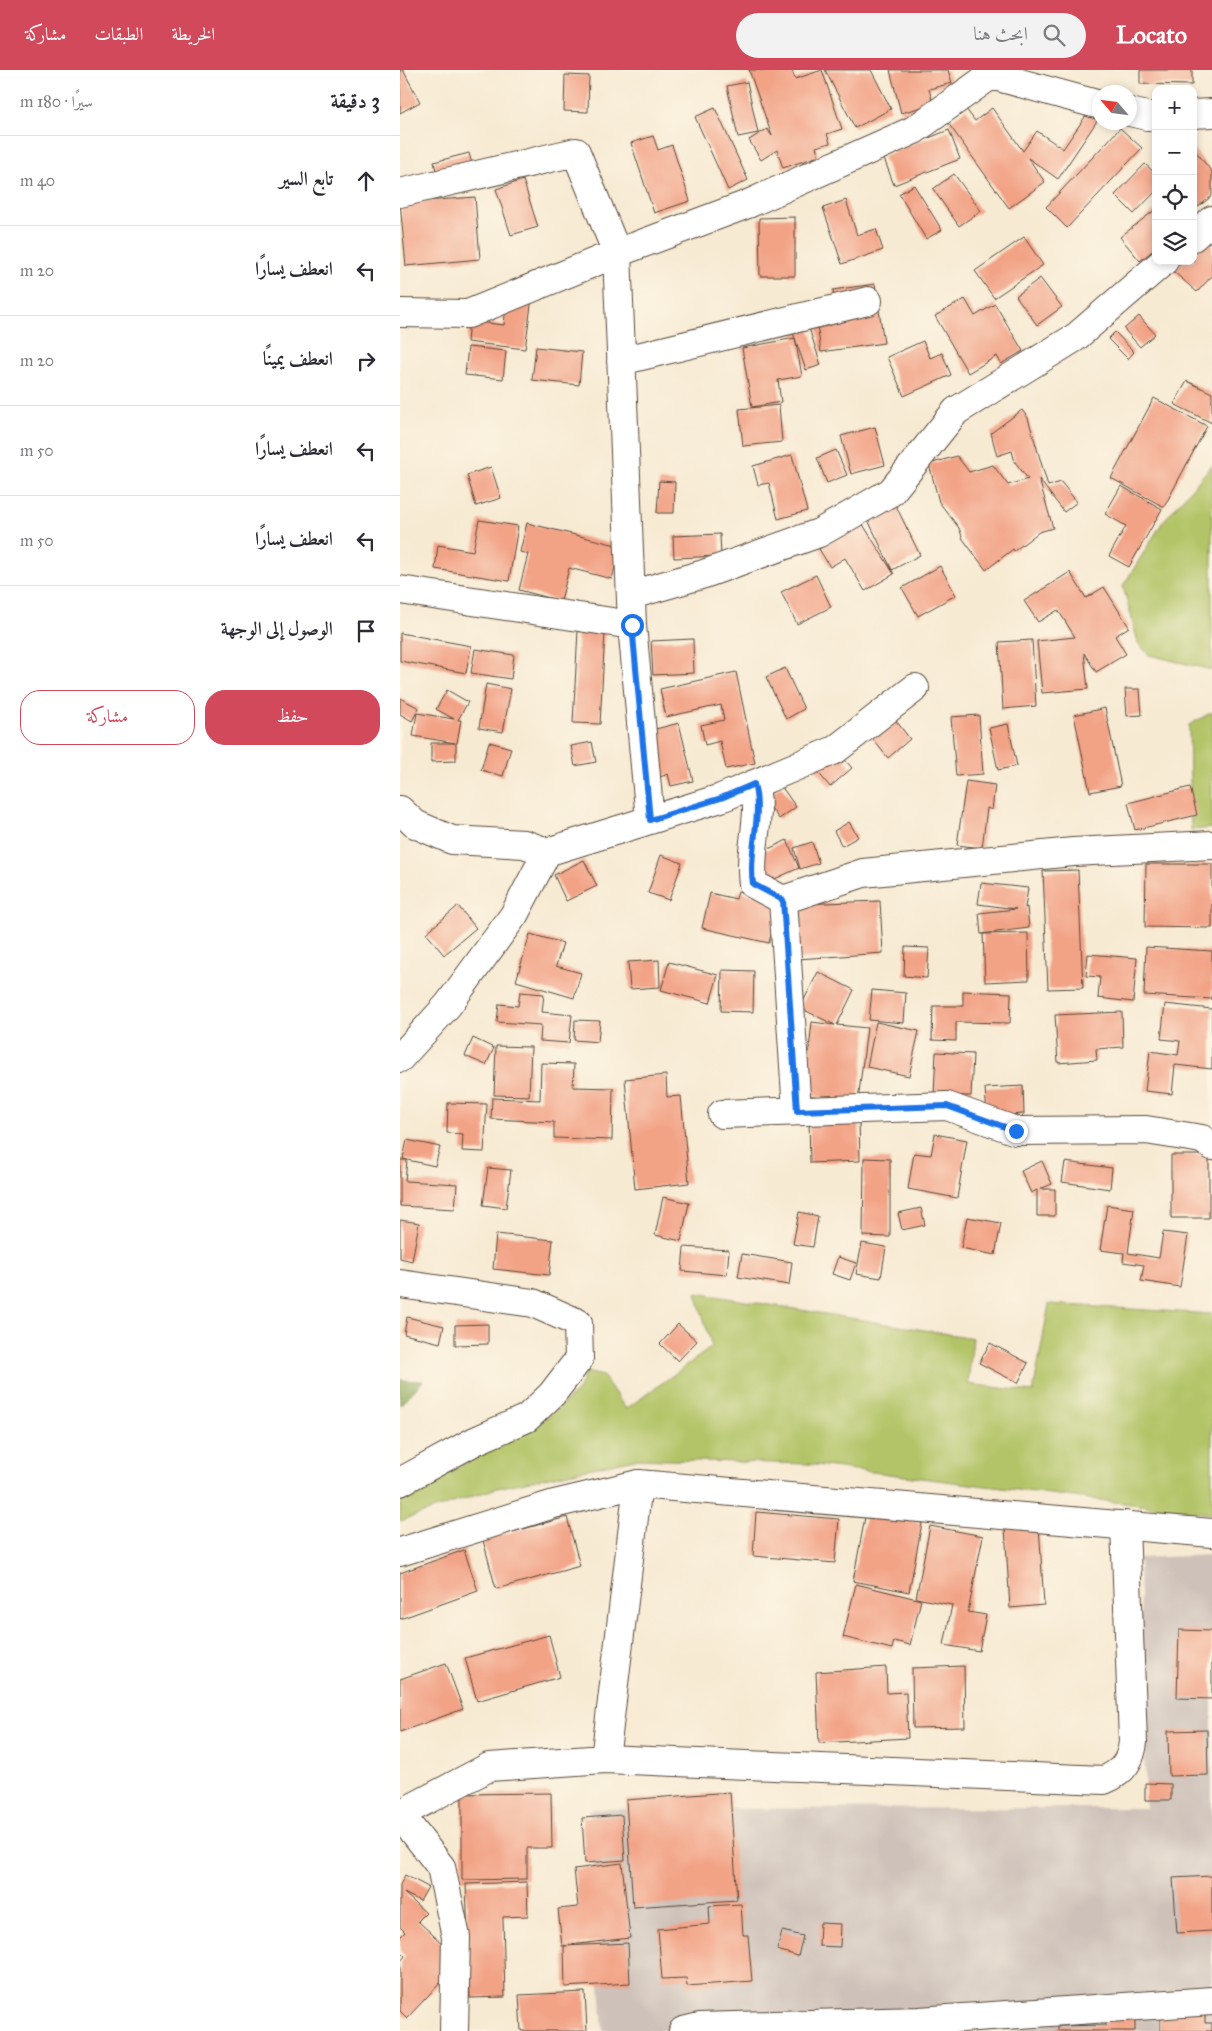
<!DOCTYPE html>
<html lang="ar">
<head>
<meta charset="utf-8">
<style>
  :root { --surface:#fff; --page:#f2f2f3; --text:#2b2b33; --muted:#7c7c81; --line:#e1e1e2; --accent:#d1495b }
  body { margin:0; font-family:"IM FELL Great Primer",Amiri,serif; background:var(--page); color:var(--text); direction:rtl }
  .controls { position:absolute; right:15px; top:15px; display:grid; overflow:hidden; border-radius:10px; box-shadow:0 2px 8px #0003 }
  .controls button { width:45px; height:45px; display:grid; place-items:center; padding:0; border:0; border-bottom:1px solid var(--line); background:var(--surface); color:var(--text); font:25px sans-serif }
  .compass { position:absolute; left:692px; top:15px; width:45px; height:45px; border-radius:50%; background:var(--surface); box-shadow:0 2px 8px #0003; rotate:298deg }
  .stop { position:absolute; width:15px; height:15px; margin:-11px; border:4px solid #1a73e8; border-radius:50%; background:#fff }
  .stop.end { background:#1a73e8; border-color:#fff; box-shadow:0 1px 5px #0008 }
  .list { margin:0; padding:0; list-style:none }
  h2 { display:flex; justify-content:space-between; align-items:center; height:65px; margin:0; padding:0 20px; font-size:21px }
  h2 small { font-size:16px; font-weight:400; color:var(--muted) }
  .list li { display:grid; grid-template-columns:32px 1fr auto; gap:15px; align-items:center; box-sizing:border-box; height:90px; padding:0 20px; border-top:1px solid var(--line) }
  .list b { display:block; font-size:19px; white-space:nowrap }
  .list em { font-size:16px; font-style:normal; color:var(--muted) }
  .actions { display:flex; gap:10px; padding:15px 20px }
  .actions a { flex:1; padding:11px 0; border:1px solid var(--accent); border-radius:20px; text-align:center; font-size:18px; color:var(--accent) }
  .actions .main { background:var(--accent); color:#fff }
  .icon { flex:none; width:28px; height:28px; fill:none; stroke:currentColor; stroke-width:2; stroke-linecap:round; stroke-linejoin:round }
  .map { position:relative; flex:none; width:812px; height:1961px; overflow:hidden; direction:ltr }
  header { display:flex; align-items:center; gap:30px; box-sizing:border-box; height:70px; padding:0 25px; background:var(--accent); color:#fff }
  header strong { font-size:24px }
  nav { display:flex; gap:28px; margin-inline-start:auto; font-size:18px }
  .search { width:350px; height:45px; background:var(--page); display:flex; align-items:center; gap:12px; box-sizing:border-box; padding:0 18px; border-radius:28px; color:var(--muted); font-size:19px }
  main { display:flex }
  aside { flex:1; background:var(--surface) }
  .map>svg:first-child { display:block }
  .industrial { fill:#cec1b9 }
  .green { fill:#b3c467; stroke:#777742 }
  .forest { fill:#8eaa5c; stroke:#646a3d }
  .building { fill:#f2a386 }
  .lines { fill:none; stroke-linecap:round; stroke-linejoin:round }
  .street-casing { stroke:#574739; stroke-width:30 }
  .secondary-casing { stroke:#574739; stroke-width:30 }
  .street { stroke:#fff; stroke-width:28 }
  .secondary { stroke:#fff; stroke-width:28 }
  .route { stroke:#1a73e8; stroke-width:6 }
</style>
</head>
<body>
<header>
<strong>Locato</strong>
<div class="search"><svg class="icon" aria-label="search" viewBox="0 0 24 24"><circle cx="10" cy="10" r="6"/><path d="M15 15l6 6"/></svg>ابحث هنا</div>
<nav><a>الخريطة</a><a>الطبقات</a><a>مشاركة</a></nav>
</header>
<main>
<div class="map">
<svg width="812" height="1961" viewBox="0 0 812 1961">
  <rect width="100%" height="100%" fill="#fcf5e5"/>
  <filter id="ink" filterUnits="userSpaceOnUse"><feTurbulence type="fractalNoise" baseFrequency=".02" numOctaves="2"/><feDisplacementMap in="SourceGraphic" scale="10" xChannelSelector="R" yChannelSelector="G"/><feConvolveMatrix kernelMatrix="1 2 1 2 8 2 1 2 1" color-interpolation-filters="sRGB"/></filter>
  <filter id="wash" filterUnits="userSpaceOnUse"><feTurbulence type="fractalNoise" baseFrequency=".0096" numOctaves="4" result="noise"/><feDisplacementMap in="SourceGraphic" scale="20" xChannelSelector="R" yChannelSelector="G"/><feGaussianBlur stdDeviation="1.12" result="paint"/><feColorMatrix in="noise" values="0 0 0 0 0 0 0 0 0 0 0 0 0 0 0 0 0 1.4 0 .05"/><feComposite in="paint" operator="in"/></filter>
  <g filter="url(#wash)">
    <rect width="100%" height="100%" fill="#f7ead3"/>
    <path class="industrial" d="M812 1485V1961H203L189 1739 746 1738 739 1488Z"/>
    <path class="green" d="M812 395V600L749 585 738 573 723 516 762 453Z
      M812 642V758L791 760 789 655Z
      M296 1223 573 1268 568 1314 633 1322 649 1234 812 1244V1444L408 1394 235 1389 97 1418 0 1451V1435L12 1422 140 1353 178 1321 186 1302 203 1306 226 1339 312 1277Z"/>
    <path class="forest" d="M0 1310 23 1311 0 1335Z"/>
    <g id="blocks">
      <path class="building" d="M0 0H3L20 32 0 43Z
        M349 0H392L395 9 422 0 442 59 427 64 430 73 416 77 419 86 383 98 377 80 361 90 349 70 367 59 372 66Z
        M425 0H471L491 39 455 58Z
        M490 0H548L552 13 529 19 533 34 501 43Z
        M740 0H792V15L740 14Z
        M165 5 189 6 188 42 164 41Z
        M347 12 358 63 338 67 327 16Z
        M315 38 348 110 328 120 295 47Z
        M592 38 623 81 637 61 663 79 689 41 699 48 658 109 628 88 645 112 609 138 548 53 566 39 575 51Z
        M720 58 742 78 667 158 646 137Z
        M549 60 560 89 494 115 483 86Z
        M253 66 258 80 272 75 290 131 254 143 231 73Z
        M793 78 812 102V126L798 137 793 132Z
        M69 83 78 116 42 125 34 92Z
        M745 94 756 104V121L734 144 715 125Z
        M554 104 581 141 559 156 533 119Z
        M123 110 138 157 111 165 96 119Z
        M514 115 542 160 526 169 499 124Z
        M75 127 80 189 6 196 0 133Z
        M446 130 457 165 476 159 483 180 442 194 423 138Z
        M756 139V178L740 191 720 167Z
        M395 147V206H360L359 148Z
        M812 158V206L797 222 773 201 782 191H793V179Z
        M624 167 643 195 594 228 575 201Z
        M640 208 662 237 637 255 616 226Z
        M475 214 484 273 421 282 415 241 435 239 433 220Z
        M107 225 132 228 125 279 67 272 69 251 104 255Z
        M565 229 575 246 595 234 623 281 601 294 597 286 568 303 535 246Z
        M739 246 755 264 740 277 724 259Z
        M409 258 421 295 406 300 393 263Z
        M715 262 734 282 728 289 708 269Z
        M395 268 402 306 378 310 381 332 352 337 342 278Z
        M523 271 530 288 542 283 551 305 504 326 487 287Z
        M68 277 106 281 103 309 65 305Z
        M136 277 182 282 179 315 132 310Z
        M787 311 812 323V353L774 334Z
        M754 328 807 356 764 437 711 408Z
        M379 335 382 372 343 376 339 339Z
        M622 340 628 348 648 416 661 412 677 432 664 442 639 409 653 458 639 462 614 481 613 479 586 500 563 469 559 458 539 432 529 394 557 386 569 402 593 395 608 415 628 409 615 392 612 381 597 386 591 363Z
        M475 357 485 395 451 404 441 366Z
        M436 380 447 405 427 413 417 388Z
        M392 385 407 441 378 449 369 413 358 415 353 396Z
        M91 397 101 428 76 436 67 405Z
        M259 411 275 412 274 443H257Z
        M721 416 762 439 729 497 709 486 726 456 705 444Z
        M496 436 520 485 492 500 468 450Z
        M79 450 118 456 109 511 35 499 38 475 73 481Z
        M127 453 220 476 212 509 169 498 161 531 119 520 128 484 120 482Z
        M462 453 494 504 465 521 445 488 430 497 419 479Z
        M320 464 321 486 274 488 273 466Z
        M540 496 556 525 518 546 502 518Z
        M670 502 686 528 704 517 729 557 715 566 726 584 696 602 684 583 688 619 642 623 637 571 675 567 658 540 638 552 624 531Z
        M416 505 431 537 397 554 381 522Z
        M178 560 205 562 200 654 173 653Z
        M0 563 71 576 66 603 0 591Z
        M293 569 294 603 253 605 251 571Z
        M632 570 636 636 603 639 599 572Z
        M75 579 114 585 111 609 71 603Z
        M385 598 404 639 386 649 366 607Z
        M336 602 355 693 326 699 320 671 305 675 301 655 324 650 321 635 266 647 260 619Z
        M86 614 111 619 103 662 79 658Z
        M725 619H740L742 645 727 646Z
        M47 620 68 632 58 650H61L57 673H56V691L31 692V673H55L13 666 17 643 54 649 36 639Z
        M0 628 19 638 12 651 0 644Z
        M705 638 721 716 690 722 674 645Z
        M490 643 510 669 488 688 467 662Z
        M579 645 583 704 556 706 551 647Z
        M279 653 293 711 271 716 268 704 260 707 248 661Z
        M608 654 617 696 598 700 589 658Z
        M89 672 111 678 103 706 81 700Z
        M192 672 196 692 175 696 171 676Z
        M431 674 452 698 430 717 410 692Z
        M566 711 595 715 592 740 587 738 582 778 557 775Z
        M381 716 396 737 379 749 364 728Z
        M790 717 797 745 735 760 728 733Z
        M449 752 458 767 442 776 434 761Z
        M387 770 399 798 368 812 356 785Z
        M412 772 419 793 400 799 394 778Z
        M261 785 282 793 269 830 248 823Z
        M184 790 197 816 166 831 154 805Z
        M746 794H812V858L745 857Z
        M678 800 683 918 648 919 643 801Z
        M581 813 628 818 625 838 627 837 629 858 581 864 579 843 616 839 578 834Z
        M338 821 379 830 369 873 302 858 310 823 336 829Z
        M480 831 483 883 398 889 397 834Z
        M58 836 76 858 44 885 26 863Z
        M628 863 629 910 585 912 583 864Z
        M130 864 163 873 156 896 181 903 174 928 116 911Z
        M505 877 529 878 527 908 504 906Z
        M746 877 812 881V929L744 925Z
        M688 884 737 888 733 932 698 928 700 907 686 906Z
        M259 890 260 917 230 919 228 892Z
        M269 892 318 905 310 933 261 920Z
        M322 900 354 901 353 942 321 941Z
        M418 902 454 920 437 955 467 958 458 1031 404 1025 412 952 435 955 400 938Z
        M472 920 506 923 504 953 469 950Z
        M563 921 611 923 610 953 556 952V971L532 970 533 936H563Z
        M120 922 144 924 142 942 172 945 169 973 140 971 141 955 97 952 99 934 118 936Z
        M765 934 812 939V999L775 995 772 1024 745 1021 750 981 778 985 780 971 761 969Z
        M722 942 723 977 696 979 697 990 658 993 655 945Z
        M175 950 200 951 198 972 174 970Z
        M476 952 519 961 509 1006 467 997Z
        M73 968 94 978 86 995 65 986Z
        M96 976 131 977 129 1026 94 1025Z
        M536 982 573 984 571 1026 534 1025Z
        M141 993 174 994 173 1017 213 1018 212 1070 154 1068V1052L91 1049 92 1028 140 1030Z
        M266 1005 267 1027 281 1026 289 1113 235 1119 225 1009Z
        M623 1016 624 1044 587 1046 585 1018Z
        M48 1033 87 1034 84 1082 62 1081 63 1064 47 1063Z
        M459 1048 460 1091 410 1093 409 1050Z
        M535 1064 567 1070 557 1128 508 1119 514 1083 531 1085Z
        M7 1070 40 1077 35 1096 3 1089Z
        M771 1085H809V1148H771Z
        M464 1088 490 1089V1167L463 1166Z
        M0 1090H7L5 1111 57 1114 55 1139 0 1136Z
        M642 1091 652 1114 640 1119H655V1146H637V1120L631 1123 621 1101Z
        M665 1092 712 1098 710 1119 662 1112Z
        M88 1098 111 1100 106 1138 83 1135Z
        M263 1127 289 1133 281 1171 255 1165Z
        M707 1135 734 1139 728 1183 759 1188 763 1162 788 1165 780 1217 741 1211 744 1195 723 1192 724 1183 700 1180Z
        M521 1138 525 1155 502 1160 498 1143Z
        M399 1142 418 1146 413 1177 393 1174Z
        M567 1147 601 1153 595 1185 561 1178Z
        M0 1150 19 1153 12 1191 0 1188Z
        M96 1164 153 1170 149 1205 93 1199Z
        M462 1173 486 1177 481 1208 456 1204Z
        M284 1177 329 1180 327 1205 282 1201Z
        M342 1184 392 1192 389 1215 338 1207Z
        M438 1187 456 1193 450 1210 432 1204Z
        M7 1247 44 1256 40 1273 4 1264Z
        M88 1254V1274L55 1275V1255Z
        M278 1254 297 1271 278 1291 260 1274Z
        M590 1273 628 1293 618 1313 579 1293Z
        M356 1442 439 1449 435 1493 353 1486Z
        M466 1442 522 1453 509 1522 453 1511Z
        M167 1447 180 1496 96 1519 83 1470Z
        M639 1455 644 1535 610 1538 605 1457Z
        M530 1456 583 1466 568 1542 586 1545 579 1581 544 1575 552 1535 516 1528Z
        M64 1480 78 1521 0 1549V1503Z
        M456 1514 521 1530 510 1575 494 1571 492 1579 443 1567Z
        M779 1560 812 1561V1629L777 1628Z
        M149 1565 160 1607 77 1631 65 1588Z
        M46 1593 63 1639 0 1662V1609Z
        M564 1596 565 1657 513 1658 512 1598Z
        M486 1597 487 1623 506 1622 508 1668 419 1673 416 1602Z
        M807 1660 808 1705 769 1706 768 1661Z
        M745 1713 771 1714V1730H745Z
        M330 1722 337 1830 233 1837 226 1730Z
        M151 1723 152 1778H127V1809L62 1810V1724Z
        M222 1745 225 1790 185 1793 182 1748Z
        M222 1793 230 1868 162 1876 158 1839 178 1837 174 1799Z
        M5 1805 28 1817 20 1831 4 1823 26 1843 18 1851 61 1891 7 1948 0 1941V1892L5 1886 0 1881V1867L5 1862 0 1857V1815Z
        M812 1806V1861L777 1863 773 1808Z
        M127 1812 128 1846 103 1847 105 1927 70 1928 66 1814Z
        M341 1834 343 1865H348L352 1911 287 1916 286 1908 262 1909 258 1859 310 1854 309 1836Z
        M420 1853 441 1854 440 1877 419 1876Z
        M382 1861 403 1866 398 1886 377 1880Z
        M228 1873 230 1913 165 1917 164 1876Z
        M185 1922 187 1961H121L119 1925Z
        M760 1935H805V1953H812V1961H760Z
        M735 1948V1961H658V1956L706 1955V1949Z"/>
    </g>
  </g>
  <g filter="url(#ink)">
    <use href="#blocks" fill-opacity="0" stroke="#574739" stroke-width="1"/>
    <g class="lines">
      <g class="street-casing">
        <path id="street" d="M730 42 747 46H756
          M793 44 812 43
          M0 123 176 82 217 183 232 555 250 750
          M793 167 812 150
          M0 243 68 244 217 183 348 134 514 60 591 5 700 35
          M221 291 468 231
          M0 520 232 555
          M231 525 304 504 419 463 491 422 556 341 676 267 764 191
          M354 714C363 746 348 780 353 814L383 830 397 1041
          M0 740 15 754 52 770 124 774 147 782 321 728 435 680 515 618
          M383 830 463 803 673 782 812 775
          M0 988 48 935 114 845 147 782
          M322 1044 547 1036 616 1061 746 1060 802 1069 812 1076
          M0 1214 133 1233 178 1253 179 1289 152 1324 127 1348 75 1371 0 1412
          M205 1689 238 1414
          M0 1744 89 1697 205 1689 704 1710C722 1703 731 1691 733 1672L725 1455
          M0 1744 41 1797 56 1867 54 1961
          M283 1961 299 1957 519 1951 812 1931"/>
      </g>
      <g class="secondary-casing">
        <path id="secondary" d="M0 1482 154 1434 238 1414 812 1463"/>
      </g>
      <use href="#street" class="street"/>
      <use href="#secondary" class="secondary"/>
    </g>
  </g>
  <g class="lines" filter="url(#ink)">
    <path class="route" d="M232 555 250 750 321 728 354 714C363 746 348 781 353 814L383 830 397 1041 547 1036 616 1061"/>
  </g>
</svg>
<div class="controls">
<button>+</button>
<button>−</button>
<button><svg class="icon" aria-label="locate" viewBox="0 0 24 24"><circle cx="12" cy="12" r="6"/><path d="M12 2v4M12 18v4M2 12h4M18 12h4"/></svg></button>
<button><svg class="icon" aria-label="layers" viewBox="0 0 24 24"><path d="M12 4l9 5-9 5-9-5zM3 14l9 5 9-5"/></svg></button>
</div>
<svg class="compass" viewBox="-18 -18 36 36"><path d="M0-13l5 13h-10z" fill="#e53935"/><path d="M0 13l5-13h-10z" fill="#7c7c81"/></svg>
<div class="stop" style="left:232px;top:555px"></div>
<div class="stop end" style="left:616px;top:1061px"></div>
</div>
<aside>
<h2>3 دقيقة<small>سيرًا · 180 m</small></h2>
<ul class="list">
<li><svg class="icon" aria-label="ahead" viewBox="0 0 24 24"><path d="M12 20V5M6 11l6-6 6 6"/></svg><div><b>تابع السير</b></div><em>40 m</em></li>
<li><svg class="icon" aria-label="left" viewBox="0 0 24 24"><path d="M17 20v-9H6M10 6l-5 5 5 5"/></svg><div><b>انعطف يسارًا</b></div><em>20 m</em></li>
<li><svg class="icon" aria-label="right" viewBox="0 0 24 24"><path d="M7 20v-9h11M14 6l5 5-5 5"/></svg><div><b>انعطف يمينًا</b></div><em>20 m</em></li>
<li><svg class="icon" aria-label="left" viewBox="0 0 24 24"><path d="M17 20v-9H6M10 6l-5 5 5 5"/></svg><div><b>انعطف يسارًا</b></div><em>50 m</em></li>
<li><svg class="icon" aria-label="left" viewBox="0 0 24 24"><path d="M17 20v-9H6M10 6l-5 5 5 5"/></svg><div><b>انعطف يسارًا</b></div><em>50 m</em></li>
<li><svg class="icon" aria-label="arrive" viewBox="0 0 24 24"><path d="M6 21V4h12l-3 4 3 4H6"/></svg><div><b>الوصول إلى الوجهة</b></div></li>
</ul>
<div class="actions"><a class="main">حفظ</a><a>مشاركة</a></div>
</aside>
</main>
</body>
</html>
